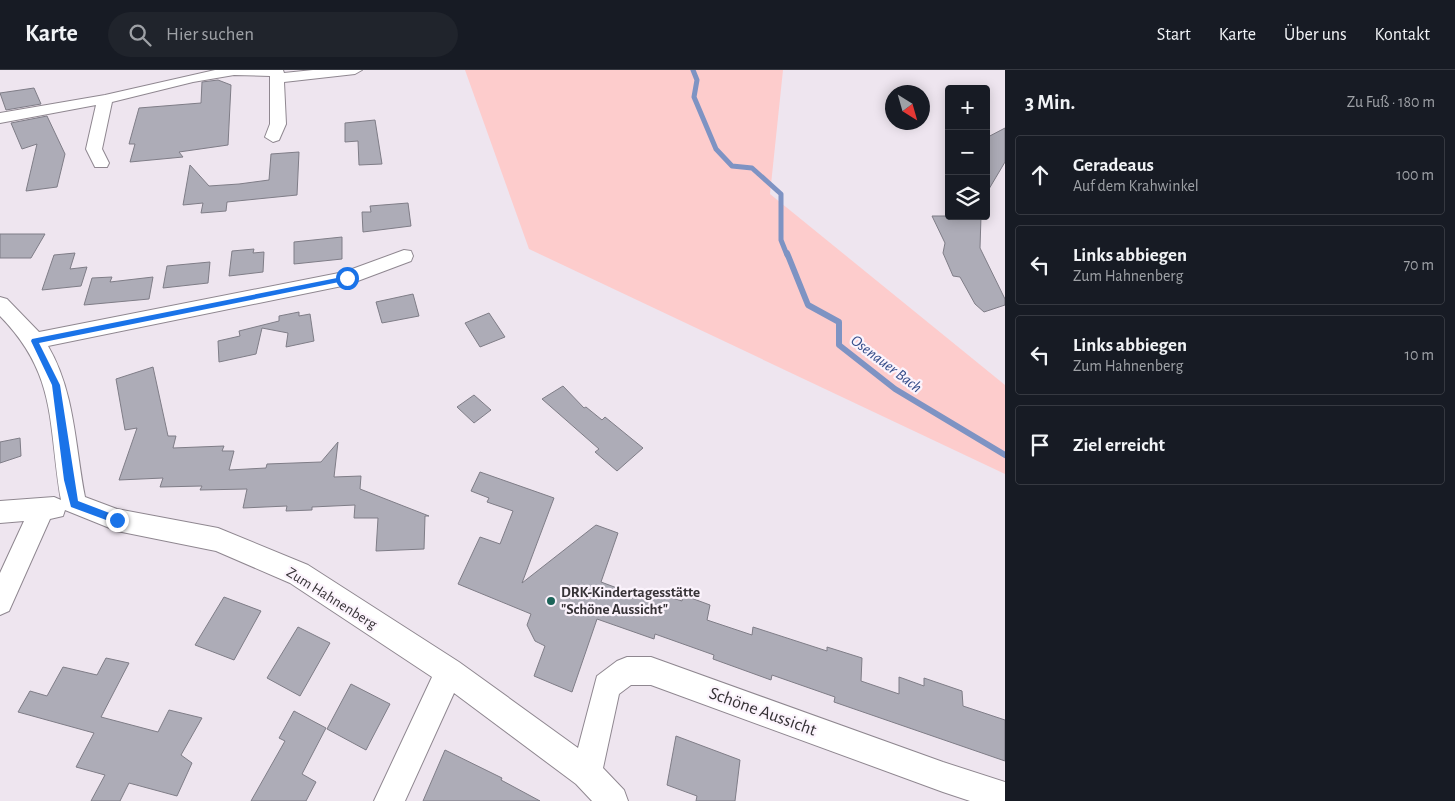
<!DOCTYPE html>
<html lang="de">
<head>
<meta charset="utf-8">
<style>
  :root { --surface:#171b24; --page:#20242c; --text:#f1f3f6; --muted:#9ea1a6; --line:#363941 }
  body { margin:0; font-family:"Alegreya Sans",sans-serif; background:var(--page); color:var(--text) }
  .controls { position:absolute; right:15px; top:15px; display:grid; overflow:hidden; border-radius:5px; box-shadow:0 2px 12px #0003 }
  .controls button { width:45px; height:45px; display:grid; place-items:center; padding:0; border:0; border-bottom:1px solid var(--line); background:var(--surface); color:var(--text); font:25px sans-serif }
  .compass { position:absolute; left:885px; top:15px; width:45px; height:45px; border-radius:50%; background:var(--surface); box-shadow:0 2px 12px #0003; rotate:143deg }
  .stop { position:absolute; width:15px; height:15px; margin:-11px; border:4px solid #1a73e8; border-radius:50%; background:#fff }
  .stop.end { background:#1a73e8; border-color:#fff; box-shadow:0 1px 5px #0008 }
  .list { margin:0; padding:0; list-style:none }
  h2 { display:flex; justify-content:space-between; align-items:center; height:65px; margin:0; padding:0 20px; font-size:21px }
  h2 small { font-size:16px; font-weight:400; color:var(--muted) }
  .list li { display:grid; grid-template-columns:32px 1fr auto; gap:15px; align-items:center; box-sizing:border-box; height:80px; margin:0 10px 10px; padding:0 10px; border:1px solid var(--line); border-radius:5px }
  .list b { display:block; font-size:19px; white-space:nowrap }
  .list p { margin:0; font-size:16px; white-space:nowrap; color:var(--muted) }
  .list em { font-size:16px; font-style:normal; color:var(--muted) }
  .icon { flex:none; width:28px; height:28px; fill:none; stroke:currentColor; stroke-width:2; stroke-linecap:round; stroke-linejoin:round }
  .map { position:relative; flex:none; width:1005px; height:731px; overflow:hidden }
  header { display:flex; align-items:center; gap:30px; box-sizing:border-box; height:70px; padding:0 25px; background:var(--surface); border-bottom:1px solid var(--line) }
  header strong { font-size:24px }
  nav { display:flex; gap:28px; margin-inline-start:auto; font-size:18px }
  .search { width:350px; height:45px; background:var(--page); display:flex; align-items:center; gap:12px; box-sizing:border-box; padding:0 18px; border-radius:28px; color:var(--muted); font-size:19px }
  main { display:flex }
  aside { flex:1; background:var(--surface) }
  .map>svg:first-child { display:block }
  .green { fill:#fdcccc }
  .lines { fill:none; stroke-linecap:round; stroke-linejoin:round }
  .stream-far1 { stroke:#7e93c3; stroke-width:5 }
  .stream { stroke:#7e93c3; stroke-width:6 }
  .building { fill:#adacb7; stroke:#7f7d87 }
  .street-casing { stroke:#8f8790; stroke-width:2 }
  .street { fill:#fff; fill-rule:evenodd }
  .route { fill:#1a73e8 }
  .poi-dot { fill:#1c6459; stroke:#fbf3fc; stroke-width:2 }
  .labels { text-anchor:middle; stroke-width:4.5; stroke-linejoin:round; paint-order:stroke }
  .poi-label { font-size:15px; font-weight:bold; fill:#373337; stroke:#fbf3fc; text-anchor:start }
  .street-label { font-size:15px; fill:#373337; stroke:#fbf3fc }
  .water-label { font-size:16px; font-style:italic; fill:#354d8a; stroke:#fbf3fc }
  .near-street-label { font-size:18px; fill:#373337; stroke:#fbf3fc }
</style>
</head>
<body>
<header>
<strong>Karte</strong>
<div class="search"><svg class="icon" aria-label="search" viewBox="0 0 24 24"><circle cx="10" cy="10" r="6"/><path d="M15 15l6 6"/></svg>Hier suchen</div>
<nav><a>Start</a><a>Karte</a><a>Über uns</a><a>Kontakt</a></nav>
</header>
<main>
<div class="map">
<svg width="1005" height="731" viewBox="0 0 1005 731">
  <rect width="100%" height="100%" fill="#eee5ef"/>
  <path class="green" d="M465 0H783L770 124 1005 315V404L529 179Z"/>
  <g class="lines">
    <path class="stream-far1" d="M693 0 697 10 694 27 716 79 732 96 752 98 781 124V170L787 185"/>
    <path class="stream" d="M787 183 808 235 839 252V275L895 319 1005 385"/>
  </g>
  <path class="building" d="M218 10 231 15 228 75 179 82 183 87 130 92 135 74H129L139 38 201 33 202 12Z
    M34 18 41 34 6 40 0 23Z
    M47 46 65 84 57 117 26 121 37 74 22 79 11 53Z
    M375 50 382 94 359 95 358 71 345 72V53Z
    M1005 58V92L986 124V68Z
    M299 82 297 125 227 132 226 141 201 143 203 133 183 135 190 95 209 116 239 114 269 110 271 84Z
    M408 133 411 156 363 162 362 142H371L370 136Z
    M932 146H981L980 178 1005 229V235L984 242 975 234 960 207 953 206 943 183 945 173Z
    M0 164H45L31 188H0Z
    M342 167V189L294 194V172Z
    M254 179 253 183 264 182 263 202 229 206 232 181Z
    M75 183 70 199 87 197 81 216 42 220 54 185Z
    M210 192 208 213 163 218 167 196Z
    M112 207 110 212 153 207 149 229 84 235 92 208Z
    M413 224 419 246 382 253 376 232Z
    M299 242V246L310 244 314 271 286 277 288 263 262 258 256 284 219 292 218 271 240 266 239 261 279 251V246Z
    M489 243 505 267 480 277 465 253Z
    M153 297 168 366H176L173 378 224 376 222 381H234L229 400 266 398 267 394 321 392 338 372 334 407 361 406 360 419 429 446H425L424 479 376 481 378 448H354L355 435 312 437V440L286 441 287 436 243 438 247 419 200 420 202 416 160 417 163 408 119 410 137 358 125 360 116 309Z
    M563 316 584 338 586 337 602 350 605 347 643 378 617 401 595 382 599 379 542 329Z
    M474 325 491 340 474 353 457 337Z
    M20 368 21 386 0 393V372Z
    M480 402 554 428 522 513 596 455 618 463 601 512 641 527 642 522 662 529 663 525 682 531 683 525 710 535 707 550 752 565 753 557 827 581V577L862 588 861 611 899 624V607L924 616V608L962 621 963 636 1005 650V691L834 632 835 627 772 605 771 610 713 589 714 585 655 564 654 569 597 549 572 622 534 606 545 576 535 571 527 555 531 544 458 514 480 467 500 474 513 441 487 432 489 428 471 421Z
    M224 527 261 541 234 590 195 575Z
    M298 557 330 573 300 626 267 608Z
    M106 588 129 593 101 647 158 662 169 640 202 648 181 685 192 693 177 726 129 713 120 731H91L105 705 76 697 94 663 18 642 30 621 47 626 63 597 97 605Z
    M351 614 390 634 366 680 327 659Z
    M294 641 326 658 302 704 316 712 306 731H251L285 671 279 668Z
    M676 666 740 690 735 731H696L697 726 667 715Z
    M445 680 502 708 501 710 540 731H423Z"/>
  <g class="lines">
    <g class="street-casing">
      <path id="street" d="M215 0H283L284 3 313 0H362L355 4 284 12 286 54 279 70 273 72 265 67 270 54V6L234 5 193 12 112 32 102 79 109 93 107 97H95L86 79 96 35 0 53V43L105 25Z
        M404 180 411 181 413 186 411 191 347 215 48 276C75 322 75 376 85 427L117 439 218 458 308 495 459 592 578 678 597 606 617 591 627 587H651L943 692 1005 712V731H970L943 722 651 615H631L619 624 603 698 624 720 628 731H592L576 714 454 623 405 731H374L432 607 290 513 216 481 117 461 65 440 63 446 50 449 9 541 0 545V503L24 451 0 453V431L54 427 61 430C48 355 58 305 0 246V227L7 229 39 262 344 202Z"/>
    </g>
    <use href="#street" class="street"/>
  </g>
  <path class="route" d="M347 206 349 210 39 273 60 315 78 431 120 447 121 450 117 454 71 437 64 410 52 315 31 271 32 269Z"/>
  <circle class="poi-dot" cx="551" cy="531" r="5"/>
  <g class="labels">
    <g class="poi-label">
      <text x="561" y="527">DRK-Kindertagesstätte<tspan x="561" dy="17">"Schöne Aussicht"</tspan></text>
    </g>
    <g class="street-label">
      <text transform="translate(332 528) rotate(32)" y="5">Zum Hahnenberg</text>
    </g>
    <g class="water-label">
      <text transform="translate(887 293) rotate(37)" y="6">Osenauer Bach</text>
    </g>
    <g class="near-street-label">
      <text transform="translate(763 641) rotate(20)" y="6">Schöne Aussicht</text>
    </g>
  </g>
</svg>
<div class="controls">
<button>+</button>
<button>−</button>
<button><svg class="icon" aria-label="layers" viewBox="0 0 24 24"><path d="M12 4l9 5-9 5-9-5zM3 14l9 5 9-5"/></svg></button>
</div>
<svg class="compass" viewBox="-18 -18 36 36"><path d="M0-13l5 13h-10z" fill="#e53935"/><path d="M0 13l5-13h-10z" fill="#9ea1a6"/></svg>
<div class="stop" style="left:347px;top:208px"></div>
<div class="stop end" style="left:117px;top:450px"></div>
</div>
<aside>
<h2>3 Min.<small>Zu Fuß · 180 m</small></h2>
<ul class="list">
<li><svg class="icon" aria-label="ahead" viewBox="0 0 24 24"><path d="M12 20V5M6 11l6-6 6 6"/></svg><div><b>Geradeaus</b><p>Auf dem Krahwinkel</p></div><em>100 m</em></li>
<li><svg class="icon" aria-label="left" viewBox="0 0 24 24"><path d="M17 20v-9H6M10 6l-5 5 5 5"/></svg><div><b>Links abbiegen</b><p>Zum Hahnenberg</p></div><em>70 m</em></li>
<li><svg class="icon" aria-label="left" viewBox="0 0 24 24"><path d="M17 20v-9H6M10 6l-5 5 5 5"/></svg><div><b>Links abbiegen</b><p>Zum Hahnenberg</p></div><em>10 m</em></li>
<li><svg class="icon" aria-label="arrive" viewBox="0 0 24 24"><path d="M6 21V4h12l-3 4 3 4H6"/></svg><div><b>Ziel erreicht</b></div></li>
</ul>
</aside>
</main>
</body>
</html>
